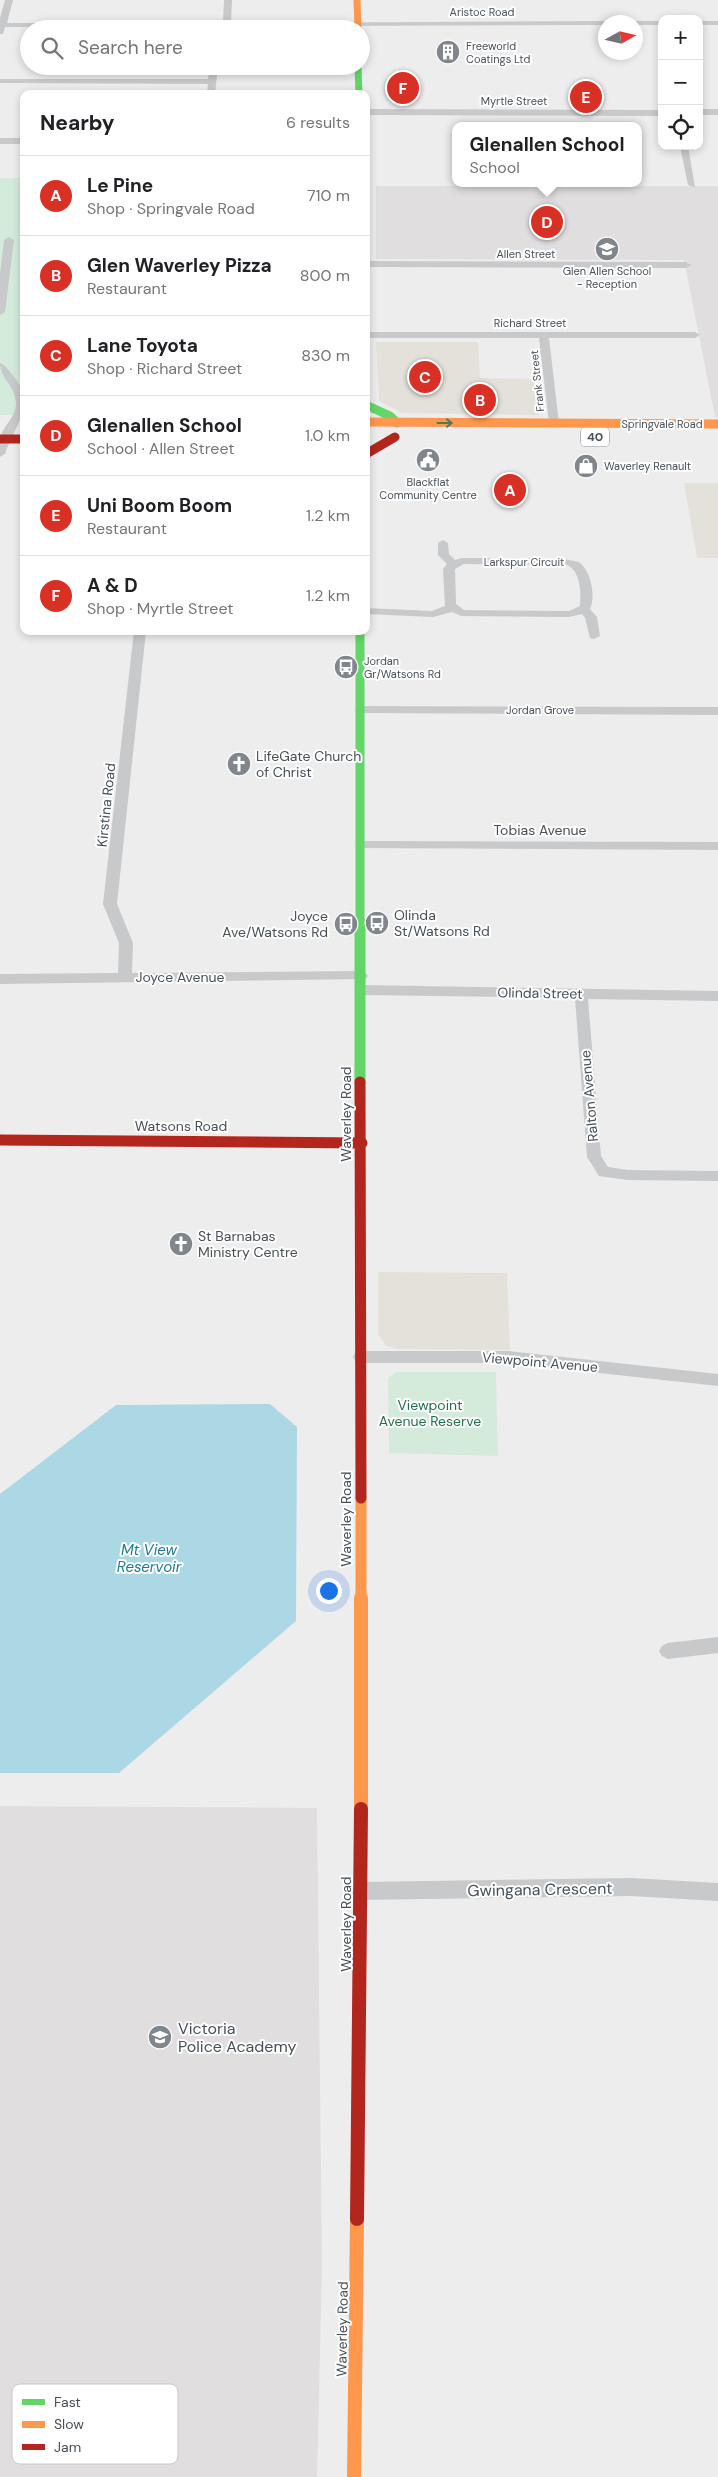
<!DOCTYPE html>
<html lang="en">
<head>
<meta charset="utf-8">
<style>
  :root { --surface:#fff; --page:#f2f2f2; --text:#202124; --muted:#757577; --line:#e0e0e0; --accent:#d93025 }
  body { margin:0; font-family:"DM Sans",sans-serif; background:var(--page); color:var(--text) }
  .controls { position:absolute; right:15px; top:15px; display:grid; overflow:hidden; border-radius:10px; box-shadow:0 2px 8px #0003 }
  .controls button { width:45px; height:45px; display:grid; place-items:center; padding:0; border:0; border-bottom:1px solid var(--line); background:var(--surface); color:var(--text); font:25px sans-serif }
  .compass { position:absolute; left:598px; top:15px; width:45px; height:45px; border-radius:50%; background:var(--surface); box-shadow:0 2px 8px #0003; rotate:82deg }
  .you { position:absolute; left:328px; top:1590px; width:18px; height:18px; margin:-12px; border:4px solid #fff; border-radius:50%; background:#1a73e8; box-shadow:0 0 0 8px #1a73e833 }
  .badge { display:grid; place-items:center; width:32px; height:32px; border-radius:50%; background:var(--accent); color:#fff; font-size:16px; font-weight:700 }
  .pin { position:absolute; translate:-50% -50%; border:2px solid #fff; box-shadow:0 1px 5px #0006 }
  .popup { position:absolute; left:452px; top:122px; width:190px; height:65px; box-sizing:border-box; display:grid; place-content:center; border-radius:10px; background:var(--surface); filter:drop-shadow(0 1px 4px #0005); font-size:16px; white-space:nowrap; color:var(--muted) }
  .popup b { font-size:19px; color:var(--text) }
  .popup::after { content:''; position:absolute; left:50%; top:100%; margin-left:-10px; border:10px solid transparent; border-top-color:var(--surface) }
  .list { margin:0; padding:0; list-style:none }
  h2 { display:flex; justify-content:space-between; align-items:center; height:65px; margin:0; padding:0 20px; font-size:21px }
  h2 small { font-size:16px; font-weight:400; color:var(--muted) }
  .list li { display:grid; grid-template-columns:32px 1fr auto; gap:15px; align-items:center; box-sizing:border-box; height:80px; padding:0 20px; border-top:1px solid var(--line) }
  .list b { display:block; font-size:19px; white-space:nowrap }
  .list p { margin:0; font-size:16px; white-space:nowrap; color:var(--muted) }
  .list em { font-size:16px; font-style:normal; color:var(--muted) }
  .icon { flex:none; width:28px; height:28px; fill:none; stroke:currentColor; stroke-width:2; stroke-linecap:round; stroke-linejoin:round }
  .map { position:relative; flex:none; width:718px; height:2477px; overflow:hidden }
  .search { position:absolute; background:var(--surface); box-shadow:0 2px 8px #0003; left:20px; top:20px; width:350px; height:55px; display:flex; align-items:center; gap:12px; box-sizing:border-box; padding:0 18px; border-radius:28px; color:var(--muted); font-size:19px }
  .panel { position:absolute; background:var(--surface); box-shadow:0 2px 8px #0003; left:20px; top:90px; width:350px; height:545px; border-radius:10px }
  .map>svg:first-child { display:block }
  .commercial { fill:#e3e1da }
  .education { fill:#e0dede }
  .green { fill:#d4ebdc }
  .water { fill:#acd8e5 }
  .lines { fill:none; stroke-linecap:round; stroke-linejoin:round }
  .street { fill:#c8c9cb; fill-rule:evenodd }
  .fast-far2 { stroke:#63d668; stroke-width:7 }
  .fast-far1 { stroke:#63d668; stroke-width:9 }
  .fast { stroke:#63d668; stroke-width:11 }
  .slow-far3 { stroke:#ff974d; stroke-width:7 }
  .slow-far2 { stroke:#ff974d; stroke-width:9 }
  .slow-far1 { stroke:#ff974d; stroke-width:11 }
  .slow { stroke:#ff974d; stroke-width:14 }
  .jam-far2 { stroke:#b3261e; stroke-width:9 }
  .jam-far1 { stroke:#b3261e; stroke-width:11 }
  .jam { stroke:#b3261e; stroke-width:14 }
  .oneway { stroke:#4f785c }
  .labels { text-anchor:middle; stroke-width:4; stroke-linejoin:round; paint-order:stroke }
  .far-street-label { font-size:11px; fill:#474f57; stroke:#fff }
  .far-poi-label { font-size:11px; fill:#474f57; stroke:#fff; text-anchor:start }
  .shield { fill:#fff; stroke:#7e8489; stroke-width:1 }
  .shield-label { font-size:12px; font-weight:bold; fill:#474f57 }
  .poi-label { font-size:14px; fill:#474f57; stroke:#fff; text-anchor:start }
  .street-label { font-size:14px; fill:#474f57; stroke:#fff }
  .park-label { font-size:14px; fill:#1f704a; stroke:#fff }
  .water-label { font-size:15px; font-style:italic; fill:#1a7a97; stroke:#fff }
  .near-street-label { font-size:16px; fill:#474f57; stroke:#fff }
  .near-poi-label { font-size:16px; fill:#474f57; stroke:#fff; text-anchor:start }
  .key { fill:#fff; stroke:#c8cacd; stroke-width:1 }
  .key-label { font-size:14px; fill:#474f57 }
</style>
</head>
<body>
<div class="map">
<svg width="718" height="2477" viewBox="0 0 718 2477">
  <rect width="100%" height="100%" fill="#eeeded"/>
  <path class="commercial" d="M376 342H478L480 378 537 379 539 415 402 413 379 401Z
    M684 483H718V558H697Z
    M378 1272 507 1273 510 1350 397 1349 386 1346 378 1334Z"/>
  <path class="education" d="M376 186H718V417H715L684 260 376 259Z
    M0 1806 317 1808 322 2266 317 2477H0Z"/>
  <path class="green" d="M0 178H24V415H0Z
    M396 1372H496L498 1456 389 1453 388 1378Z"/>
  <path class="water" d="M270 1404 297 1427 296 1621 119 1773H0V1494L116 1405Z"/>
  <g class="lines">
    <path class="street" d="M5 0H13L7 23H223L224 0H232L231 23 606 21 610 22H606V25L5 27 3 34H0V18Z
      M636 21H662V25H636V22H632Z
      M699 21H718V25H699Z
      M210 66H218L215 94H207L208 84 0 83V79H208Z
      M366 109 662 110V116L366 115Z
      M699 109H718V115H699Z
      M0 138H24V144H0Z
      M680 146H688L695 187 688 185Z
      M9 237 14 240 5 312 0 315V274L4 240Z
      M366 261 686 262 691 265 686 268 366 267Z
      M366 332H695L700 335 695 338H549L559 423 554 426 549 423 539 338H366Z
      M0 363C6 365 10 372 14 377 37 405 14 426 5 454L0 457C0 451 0 443 0 437 4 425 17 416 16 402 15 386 0 378 0 363Z
      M443 540 448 543 449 554 455 560 462 558H559L579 562C591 571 596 596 590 609L597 617 600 636 594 639 590 638 585 618 582 614 569 617 461 616 452 612 433 617 366 614V608L432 611 445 606 443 569 447 564 438 555V543ZM464 564 567 565C581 571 581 593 580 606L569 611 464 610 456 604 455 569Z
      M134 631H146L117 904 133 943 132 973 361 971 366 973 368 976 366 979 0 984V974L118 973 119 943 103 904Z
      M361 706 718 707V715L357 713 355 710 357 707Z
      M361 841 718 842V850L357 848 355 845Z
      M361 985 718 991V1001L588 999 601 1156 608 1167 628 1170 718 1171V1181L628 1180 599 1176 587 1157 575 998 361 995 354 990Z
      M361 1351H507L718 1374V1386L507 1363H361L355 1361 353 1357 355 1353Z
      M718 1637V1653L668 1659 662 1656 659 1651 662 1646 668 1643Z
      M631 1878 718 1883V1901L631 1896 361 1900 354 1897 352 1891 354 1885 361 1882Z"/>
    <path class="fast-far2" d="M358 66 359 94"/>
    <path class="fast-far1" d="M366 405 390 416 397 423
      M360 631V923"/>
    <path class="fast" d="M360 922V1082"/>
    <path class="slow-far3" d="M357 0 358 29"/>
    <path class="slow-far2" d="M366 422 718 424"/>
    <path class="slow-far1" d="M361 1498V1599"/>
    <path class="slow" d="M361 1598V1809
      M354 2477 357 2219"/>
    <path class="jam-far2" d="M0 439H24
      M366 454 395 437"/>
    <path class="jam-far1" d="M360 1082 361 1498
      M0 1140 362 1143"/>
    <path class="jam" d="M357 2219 361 1809"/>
  </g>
  <defs><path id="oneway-shaft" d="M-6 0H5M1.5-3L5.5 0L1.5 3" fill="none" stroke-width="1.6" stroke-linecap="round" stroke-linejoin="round" transform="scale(1.25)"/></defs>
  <use class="oneway" href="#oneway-shaft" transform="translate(445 423)"/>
  <defs>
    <g id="building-disc" transform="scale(1.25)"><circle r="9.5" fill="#81868c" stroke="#fff"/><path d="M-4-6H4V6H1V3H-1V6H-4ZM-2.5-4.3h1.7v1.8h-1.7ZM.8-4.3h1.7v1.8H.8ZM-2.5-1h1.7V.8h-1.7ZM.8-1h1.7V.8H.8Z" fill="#fff"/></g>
    <g id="school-disc" transform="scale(1.25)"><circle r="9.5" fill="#81868c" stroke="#fff"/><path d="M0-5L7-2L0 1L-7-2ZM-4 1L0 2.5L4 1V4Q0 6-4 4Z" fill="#fff"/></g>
    <g id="civic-disc" transform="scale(1.25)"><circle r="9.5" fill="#81868c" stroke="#fff"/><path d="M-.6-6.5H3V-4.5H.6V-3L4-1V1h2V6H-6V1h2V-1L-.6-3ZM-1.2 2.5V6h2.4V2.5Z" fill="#fff"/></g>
    <g id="shop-disc" transform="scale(1.25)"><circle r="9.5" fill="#81868c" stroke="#fff"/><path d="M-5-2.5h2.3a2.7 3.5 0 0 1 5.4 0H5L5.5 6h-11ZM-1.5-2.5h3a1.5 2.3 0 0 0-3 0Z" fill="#fff"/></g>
    <g id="bus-disc" transform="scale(1.25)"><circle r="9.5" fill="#81868c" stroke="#fff"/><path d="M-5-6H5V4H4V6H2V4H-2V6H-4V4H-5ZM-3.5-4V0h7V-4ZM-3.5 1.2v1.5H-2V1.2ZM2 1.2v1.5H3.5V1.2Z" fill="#fff"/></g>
    <g id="church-disc" transform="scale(1.25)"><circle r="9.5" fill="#81868c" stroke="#fff"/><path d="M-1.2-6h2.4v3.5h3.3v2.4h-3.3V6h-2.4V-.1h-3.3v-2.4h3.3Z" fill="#fff"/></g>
    <g id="university-disc" transform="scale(1.25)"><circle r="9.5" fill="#81868c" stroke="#fff"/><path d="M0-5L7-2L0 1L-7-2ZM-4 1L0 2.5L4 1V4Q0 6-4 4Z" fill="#fff"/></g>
  </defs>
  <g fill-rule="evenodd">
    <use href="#building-disc" x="448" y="52"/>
    <use href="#school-disc" x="607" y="249"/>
    <use href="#civic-disc" x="428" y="460"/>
    <use href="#shop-disc" x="586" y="466"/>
    <use href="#bus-disc" x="346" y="667"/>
    <use href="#church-disc" x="239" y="764"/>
    <use href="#bus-disc" x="377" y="923"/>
    <use href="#bus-disc" x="346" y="924"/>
    <use href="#church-disc" x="181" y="1244"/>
    <use href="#university-disc" x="160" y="2037"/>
  </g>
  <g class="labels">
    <g class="far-street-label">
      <text x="482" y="16">Aristoc Road</text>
      <text x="514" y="105">Myrtle Street</text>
      <text x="526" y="258">Allen Street</text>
      <text x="530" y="327">Richard Street</text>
      <text transform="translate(537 381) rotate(-96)" y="4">Frank Street</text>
      <text x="662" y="428">Springvale Road</text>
      <text x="524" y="566">Larkspur Circuit</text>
      <text x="540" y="714">Jordan Grove</text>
    </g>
    <g class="far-poi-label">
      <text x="466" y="50">Freeworld<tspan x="466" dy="13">Coatings Ltd</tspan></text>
      <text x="607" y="275" text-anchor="middle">Glen Allen School<tspan x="607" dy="13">- Reception</tspan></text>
      <text x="604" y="470">Waverley Renault</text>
      <text x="428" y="486" text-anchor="middle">Blackflat<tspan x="428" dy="13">Community Centre</tspan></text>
      <text x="364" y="665">Jordan<tspan x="364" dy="13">Gr/Watsons Rd</tspan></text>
    </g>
    <rect class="shield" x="581" y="427.5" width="28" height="19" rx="4"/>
    <g class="shield-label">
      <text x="595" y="441">40</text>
    </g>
    <g class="poi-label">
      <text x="256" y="761">LifeGate Church<tspan x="256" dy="16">of Christ</tspan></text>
      <text x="394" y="920">Olinda<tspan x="394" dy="16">St/Watsons Rd</tspan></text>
      <text x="328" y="921" text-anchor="end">Joyce<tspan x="328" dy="16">Ave/Watsons Rd</tspan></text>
      <text x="198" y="1241">St Barnabas<tspan x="198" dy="16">Ministry Centre</tspan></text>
    </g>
    <g class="street-label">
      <text transform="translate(106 805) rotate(-84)" y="5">Kirstina Road</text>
      <text x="540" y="835">Tobias Avenue</text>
      <text x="180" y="982">Joyce Avenue</text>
      <text transform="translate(540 993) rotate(1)" y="5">Olinda Street</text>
      <text transform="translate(589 1096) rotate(-95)" y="5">Ralton Avenue</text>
      <text transform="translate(346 1114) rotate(-90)" y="5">Waverley Road</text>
      <text x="181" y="1131">Watsons Road</text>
      <text transform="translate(540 1362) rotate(5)" y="5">Viewpoint Avenue</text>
      <text transform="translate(346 1519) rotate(-90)" y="5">Waverley Road</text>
      <text transform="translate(346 1924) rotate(-90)" y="5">Waverley Road</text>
      <text transform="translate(342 2329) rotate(-89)" y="5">Waverley Road</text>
    </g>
    <g class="park-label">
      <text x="430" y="1410">Viewpoint<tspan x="430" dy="16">Avenue Reserve</tspan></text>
    </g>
    <g class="water-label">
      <text x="149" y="1555">Mt View<tspan x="149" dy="17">Reservoir</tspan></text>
    </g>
    <g class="near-street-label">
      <text transform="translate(540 1889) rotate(-1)" y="6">Gwingana Crescent</text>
    </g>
    <g class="near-poi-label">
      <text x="178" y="2034">Victoria<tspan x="178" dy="18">Police Academy</tspan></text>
    </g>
  </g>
  <rect x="12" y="2384" width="166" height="80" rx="8" class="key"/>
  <rect x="22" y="2399" width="23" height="6" fill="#63d668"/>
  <rect x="22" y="2421" width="23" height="7" fill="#ff974d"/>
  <rect x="22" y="2444" width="23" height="6" fill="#b3261e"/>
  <g class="key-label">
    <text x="54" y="2407">Fast</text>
    <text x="54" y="2429">Slow</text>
    <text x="54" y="2452">Jam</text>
  </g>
</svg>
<div class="controls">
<button>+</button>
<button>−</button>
<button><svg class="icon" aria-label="locate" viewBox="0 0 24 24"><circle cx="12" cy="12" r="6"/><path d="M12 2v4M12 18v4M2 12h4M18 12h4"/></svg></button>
</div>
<svg class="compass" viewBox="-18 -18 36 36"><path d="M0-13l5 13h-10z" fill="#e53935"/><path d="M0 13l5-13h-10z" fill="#757577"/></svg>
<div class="you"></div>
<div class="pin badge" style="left:510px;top:490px">A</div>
<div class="pin badge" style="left:480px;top:400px">B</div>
<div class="pin badge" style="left:425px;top:377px">C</div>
<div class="pin badge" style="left:547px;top:222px">D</div>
<div class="popup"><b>Glenallen School</b>School</div>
<div class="pin badge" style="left:586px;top:97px">E</div>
<div class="pin badge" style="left:403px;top:88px">F</div>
<div class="search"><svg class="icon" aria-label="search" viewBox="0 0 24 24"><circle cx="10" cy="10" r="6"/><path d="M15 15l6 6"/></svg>Search here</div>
<section class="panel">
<h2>Nearby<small>6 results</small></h2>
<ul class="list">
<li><span class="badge">A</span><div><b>Le Pine</b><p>Shop · Springvale Road</p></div><em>710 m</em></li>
<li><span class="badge">B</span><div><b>Glen Waverley Pizza</b><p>Restaurant</p></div><em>800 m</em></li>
<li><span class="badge">C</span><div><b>Lane Toyota</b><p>Shop · Richard Street</p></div><em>830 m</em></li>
<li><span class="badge">D</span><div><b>Glenallen School</b><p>School · Allen Street</p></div><em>1.0 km</em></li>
<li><span class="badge">E</span><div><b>Uni Boom Boom</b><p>Restaurant</p></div><em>1.2 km</em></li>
<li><span class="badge">F</span><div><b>A &amp; D</b><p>Shop · Myrtle Street</p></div><em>1.2 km</em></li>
</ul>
</section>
</div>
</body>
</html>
